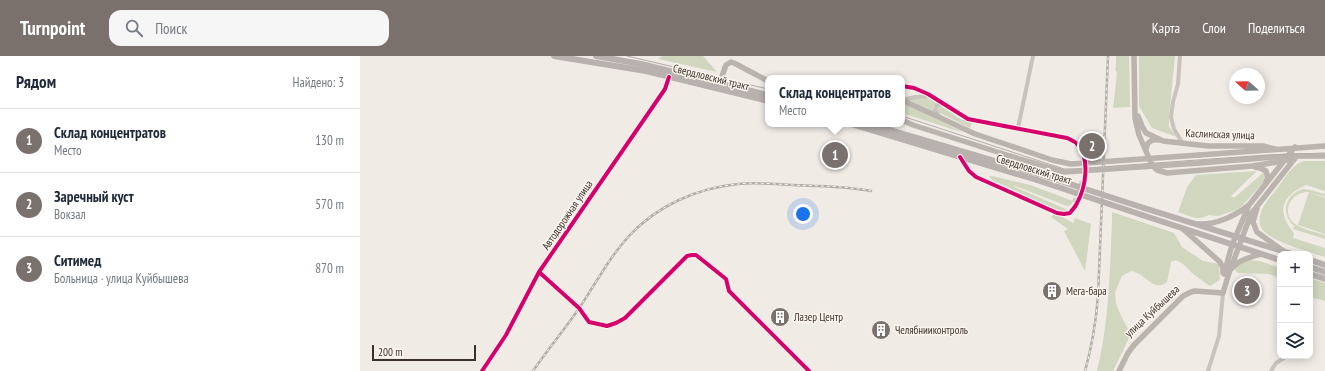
<!DOCTYPE html>
<html lang="ru">
<head>
<meta charset="utf-8">
<style>
  :root { --surface:#fff; --page:#f6f6f7; --text:#1f2937; --muted:#747a83; --line:#e0e1e3; --accent:#7a716c }
  body { margin:0; font-family:"PT Sans Narrow",sans-serif; background:var(--page); color:var(--text) }
  .controls { position:absolute; right:12px; bottom:12px; display:grid; overflow:hidden; border-radius:8px; box-shadow:0 2px 10px #0003 }
  .controls button { width:36px; height:36px; display:grid; place-items:center; padding:0; border:0; border-bottom:1px solid var(--line); background:var(--surface); color:var(--text); font:20px sans-serif }
  .compass { position:absolute; left:869px; top:12px; width:36px; height:36px; border-radius:50%; background:var(--surface); box-shadow:0 2px 10px #0003; rotate:290deg }
  .scale { position:absolute; left:12px; bottom:10px; width:104px; box-sizing:border-box; padding-left:4px; border:2px solid #3b302b; border-top:0; font-size:11px; line-height:14px; white-space:nowrap; color:#3b302b; -webkit-text-stroke:3px #fbf5ee; paint-order:stroke }
  .you { position:absolute; left:443px; top:158px; width:14px; height:14px; margin:-10px; border:3px solid #fff; border-radius:50%; background:#1a73e8; box-shadow:0 0 0 6px #1a73e833 }
  .badge { display:grid; place-items:center; width:26px; height:26px; border-radius:50%; background:var(--accent); color:#fff; font-size:13px; font-weight:700 }
  .pin { position:absolute; translate:-50% -50%; border:2px solid #fff; box-shadow:0 1px 4px #0006 }
  .popup { position:absolute; left:405px; top:19px; width:140px; height:52px; box-sizing:border-box; display:grid; place-content:center; border-radius:8px; background:var(--surface); filter:drop-shadow(0 1px 3px #0005); font-size:13px; white-space:nowrap; color:var(--muted) }
  .popup b { font-size:15px; color:var(--text) }
  .popup::after { content:''; position:absolute; left:50%; top:100%; margin-left:-8px; border:8px solid transparent; border-top-color:var(--surface) }
  .list { margin:0; padding:0; list-style:none }
  h2 { display:flex; justify-content:space-between; align-items:center; height:52px; margin:0; padding:0 16px; font-size:17px }
  h2 small { font-size:13px; font-weight:400; color:var(--muted) }
  .list li { display:grid; grid-template-columns:26px 1fr auto; gap:12px; align-items:center; box-sizing:border-box; height:64px; padding:0 16px; border-top:1px solid var(--line) }
  .list b { display:block; font-size:15px; white-space:nowrap }
  .list p { margin:0; font-size:13px; white-space:nowrap; color:var(--muted) }
  .list em { font-size:13px; font-style:normal; color:var(--muted) }
  .icon { flex:none; width:22px; height:22px; fill:none; stroke:currentColor; stroke-width:2; stroke-linecap:round; stroke-linejoin:round }
  .map { position:relative; flex:none; width:965px; height:315px; overflow:hidden }
  header { display:flex; align-items:center; gap:24px; box-sizing:border-box; height:56px; padding:0 20px; background:var(--accent); color:#fff }
  header strong { font-size:19px }
  nav { display:flex; gap:22px; margin-inline-start:auto; font-size:14px }
  .search { width:280px; height:36px; background:var(--page); display:flex; align-items:center; gap:10px; box-sizing:border-box; padding:0 14px; border-radius:12px; color:var(--muted); font-size:15px }
  main { display:flex }
  aside { flex:1; background:var(--surface) }
  .map>svg:first-child { display:block }
  .green { fill:#d1d6bf }
  .lines { fill:none; stroke-linecap:round; stroke-linejoin:round }
  .minor-tunnel { stroke:#ccc6c0; stroke-width:4; stroke-dasharray:4 2; stroke-linecap:butt }
  .minor { stroke:#c9c3be; stroke-width:4 }
  .secondary { stroke:#bab3ae; stroke-width:5.5 }
  .primary { stroke:#b8b1ad; stroke-width:6 }
  .tram { stroke:#b1aca8; stroke-width:1 }
  .rail-casing { stroke:#b1aca8; stroke-width:2.5 }
  .rail { stroke:#fbf5ee; stroke-width:1; stroke-dasharray:3; stroke-linecap:butt }
  .secondary-bridge { stroke:#bab3ae; stroke-width:5.5 }
  .primary-bridge { stroke:#b8b1ad; stroke-width:6 }
  .cycleway-casing { stroke:#fbf5ee; stroke-width:6 }
  .cycleway { stroke:#d6006c; stroke-width:4 }
  .labels { text-anchor:middle; stroke-width:3; stroke-linejoin:round; paint-order:stroke }
  .street-label { font-size:11px; fill:#3b302b; stroke:#fbf5ee }
  .poi-label { font-size:11px; fill:#3b302b; stroke:#fbf5ee; text-anchor:start }
</style>
</head>
<body>
<header>
<strong>Turnpoint</strong>
<div class="search"><svg class="icon" aria-label="search" viewBox="0 0 24 24"><circle cx="10" cy="10" r="6"/><path d="M15 15l6 6"/></svg>Поиск</div>
<nav><a>Карта</a><a>Слои</a><a>Поделиться</a></nav>
</header>
<main>
<aside>
<h2>Рядом<small>Найдено: 3</small></h2>
<ul class="list">
<li><span class="badge">1</span><div><b>Склад концентратов</b><p>Место</p></div><em>130 m</em></li>
<li><span class="badge">2</span><div><b>Заречный куст</b><p>Вокзал</p></div><em>570 m</em></li>
<li><span class="badge">3</span><div><b>Ситимед</b><p>Больница · улица Куйбышева</p></div><em>870 m</em></li>
</ul>
</aside>
<div class="map">
<svg width="965" height="315" viewBox="0 0 965 315">
  <rect width="100%" height="100%" fill="#f0ebe5"/>
  <path class="green" d="M303 0H343L357 16 298 3Z
    M756 0H769L770 51 753 52 757 17 755 13 756 10Z
    M779 0H815L809 60V71L817 81 792 72 779 50Z
    M555 42H566L577 47 573 52 574 56 549 44Z
    M542 46 604 77 542 57Z
    M579 50 584 52 600 63 612 67 610 72 580 57 577 55Z
    M944 105H965V135L946 129C921 140 916 156 934 177L933 182 965 192V201C951 196 903 184 900 169 897 156 908 143 916 134 924 124 931 109 944 105Z
    M897 115 871 140 874 142 903 117 905 120 904 126 882 150 876 154 858 160 849 159 841 162H835L818 156 827 131 836 119Z
    M629 120H632L670 129 713 145 711 149 707 150 653 129 655 131 708 154 707 156 700 155 632 124Z
    M944 133 950 134 965 138V141L951 137 965 142V178L938 169 949 136C931 135 920 157 935 168 943 174 956 176 965 179V183L933 173 934 170C920 158 925 137 944 133Z
    M752 156 814 177 822 191 843 205 859 208 860 224 850 230 833 218 823 208 816 204 811 206 807 226C797 234 789 225 781 219 778 217 775 216 771 215L762 220 755 236 756 248 762 262 771 278 753 315H737C749 266 750 214 752 164Z
    M695 157 713 167 715 162 731 168 725 215 704 175 708 173 691 161Z
    M888 204 900 205 920 212V222L909 218 878 217 873 212Z
    M950 222 965 227V245L950 241Z"/>
  <g class="lines">
    <path class="minor-tunnel" d="M714 146 722 125
      M717 147 725 126"/>
    <path class="minor" d="M820 0 818 28 813 46 811 61 814 73 823 88
      M542 30 554 32 568 38 608 63 707 82C711 84 715 85 718 89 725 98 726 115 725 126
      M542 44 555 41 571 40
      M579 60 575 54 577 49 583 48
      M658 72 673 0
      M600 101 609 115 616 121 697 157 704 158 710 157 717 147
      M179 216 219 252 229 266 247 270 256 267 265 262 327 200 332 199H336L366 223 369 235 449 315
      M122 315 146 279 179 216 305 33 309 21
      M848 315 859 280 863 237
      M911 315 916 307 927 300"/>
    <path class="secondary" d="M774 0 775 62 779 79 792 109 797 114 807 117 892 110 924 105 935 101
      M355 25 361 23 366 9 371 6 376 8 408 25
      M542 44 615 78 654 91
      M778 60 782 70 786 77 803 85 848 90H903L915 93
      M542 64 553 69 650 100
      M786 94C787 86 791 83 799 84
      M839 99 965 90
      M840 107 928 100H965
      M895 111 900 112 906 115 908 122 906 126
      M897 152 893 166 897 176 922 194
      M838 168C856 169 875 160 889 149
      M823 173 860 206 863 212V217
      M871 213C878 204 891 201 901 198
      M864 218 872 189 889 149 935 91
      M759 315 768 297 774 289 823 240 831 236 835 235 863 237 869 217 891 158 936 101"/>
    <path class="primary" d="M194 0 286 15 408 45
      M236 0 281 8 408 39
      M491 68 677 124
      M509 68 679 118
      M784 152 932 198
      M782 159 920 204
      M950 204 965 209
      M950 211 965 216
      M950 218 965 223"/>
    <path class="tram" d="M267 0 408 33
      M542 60 704 113H713L907 99 965 97"/>
    <g class="rail-casing">
      <path id="rail" d="M173 315C188 293 205 273 220 251 236 227 250 200 270 179 298 149 338 132 378 128 396 126 414 128 432 129 459 130 485 130 511 135
        M725 315C732 290 736 266 738 240L748 0"/>
    </g>
    <use href="#rail" class="rail"/>
    <path class="secondary-bridge" d="M654 91 692 104 711 108 839 99
      M650 100 704 116 840 107"/>
    <path class="primary-bridge" d="M679 118 784 152
      M677 124 782 159"/>
    <g class="cycleway-casing">
      <path id="cycleway" d="M542 30 554 32 568 38 608 63 707 82C711 84 715 85 718 89 730 103 726 131 717 147 716 150 712 154 710 157L704 158 697 157 616 121 609 115 600 101
        M179 216 219 252 229 266 247 270 256 267 265 262 327 200 332 199H336L366 223 369 235 449 315
        M122 315 146 279 179 216 305 33 309 21"/>
    </g>
    <use href="#cycleway" class="cycleway"/>
  </g>
  <defs>
    <g id="building-disc" transform="scale(1)"><circle r="9.5" fill="#7a716c" stroke="#fbf5ee"/><path d="M-4-6H4V6H1V3H-1V6H-4ZM-2.5-4.3h1.7v1.8h-1.7ZM.8-4.3h1.7v1.8H.8ZM-2.5-1h1.7V.8h-1.7ZM.8-1h1.7V.8H.8Z" fill="#fff"/></g>
  </defs>
  <g fill-rule="evenodd">
    <use href="#building-disc" x="692" y="235"/>
    <use href="#building-disc" x="420" y="261"/>
    <use href="#building-disc" x="521" y="274"/>
  </g>
  <g class="labels">
    <g class="street-label">
      <text transform="translate(351 21) rotate(14)" y="4">Свердловский тракт</text>
      <text transform="translate(860 78) rotate(2)" y="4">Каслинская улица</text>
      <text transform="translate(674 113) rotate(17)" y="4">Свердловский тракт</text>
      <text transform="translate(207 159) rotate(-56)" y="4">Автодорожная улица</text>
      <text transform="translate(792 255) rotate(-43)" y="4">улица Куйбышева</text>
    </g>
    <g class="poi-label">
      <text x="706" y="239">Мега-бара</text>
      <text x="434" y="265">Лазер Центр</text>
      <text x="535" y="278">Челябнииконтроль</text>
    </g>
  </g>
</svg>
<div class="controls">
<button>+</button>
<button>−</button>
<button><svg class="icon" aria-label="layers" viewBox="0 0 24 24"><path d="M12 4l9 5-9 5-9-5zM3 14l9 5 9-5"/></svg></button>
</div>
<svg class="compass" viewBox="-18 -18 36 36"><path d="M0-13l5 13h-10z" fill="#e53935"/><path d="M0 13l5-13h-10z" fill="#747a83"/></svg>
<div class="scale">200 m</div>
<div class="you"></div>
<div class="pin badge" style="left:475px;top:99px">1</div>
<div class="popup"><b>Склад концентратов</b>Место</div>
<div class="pin badge" style="left:732px;top:90px">2</div>
<div class="pin badge" style="left:887px;top:235px">3</div>
</div>
</main>
</body>
</html>
